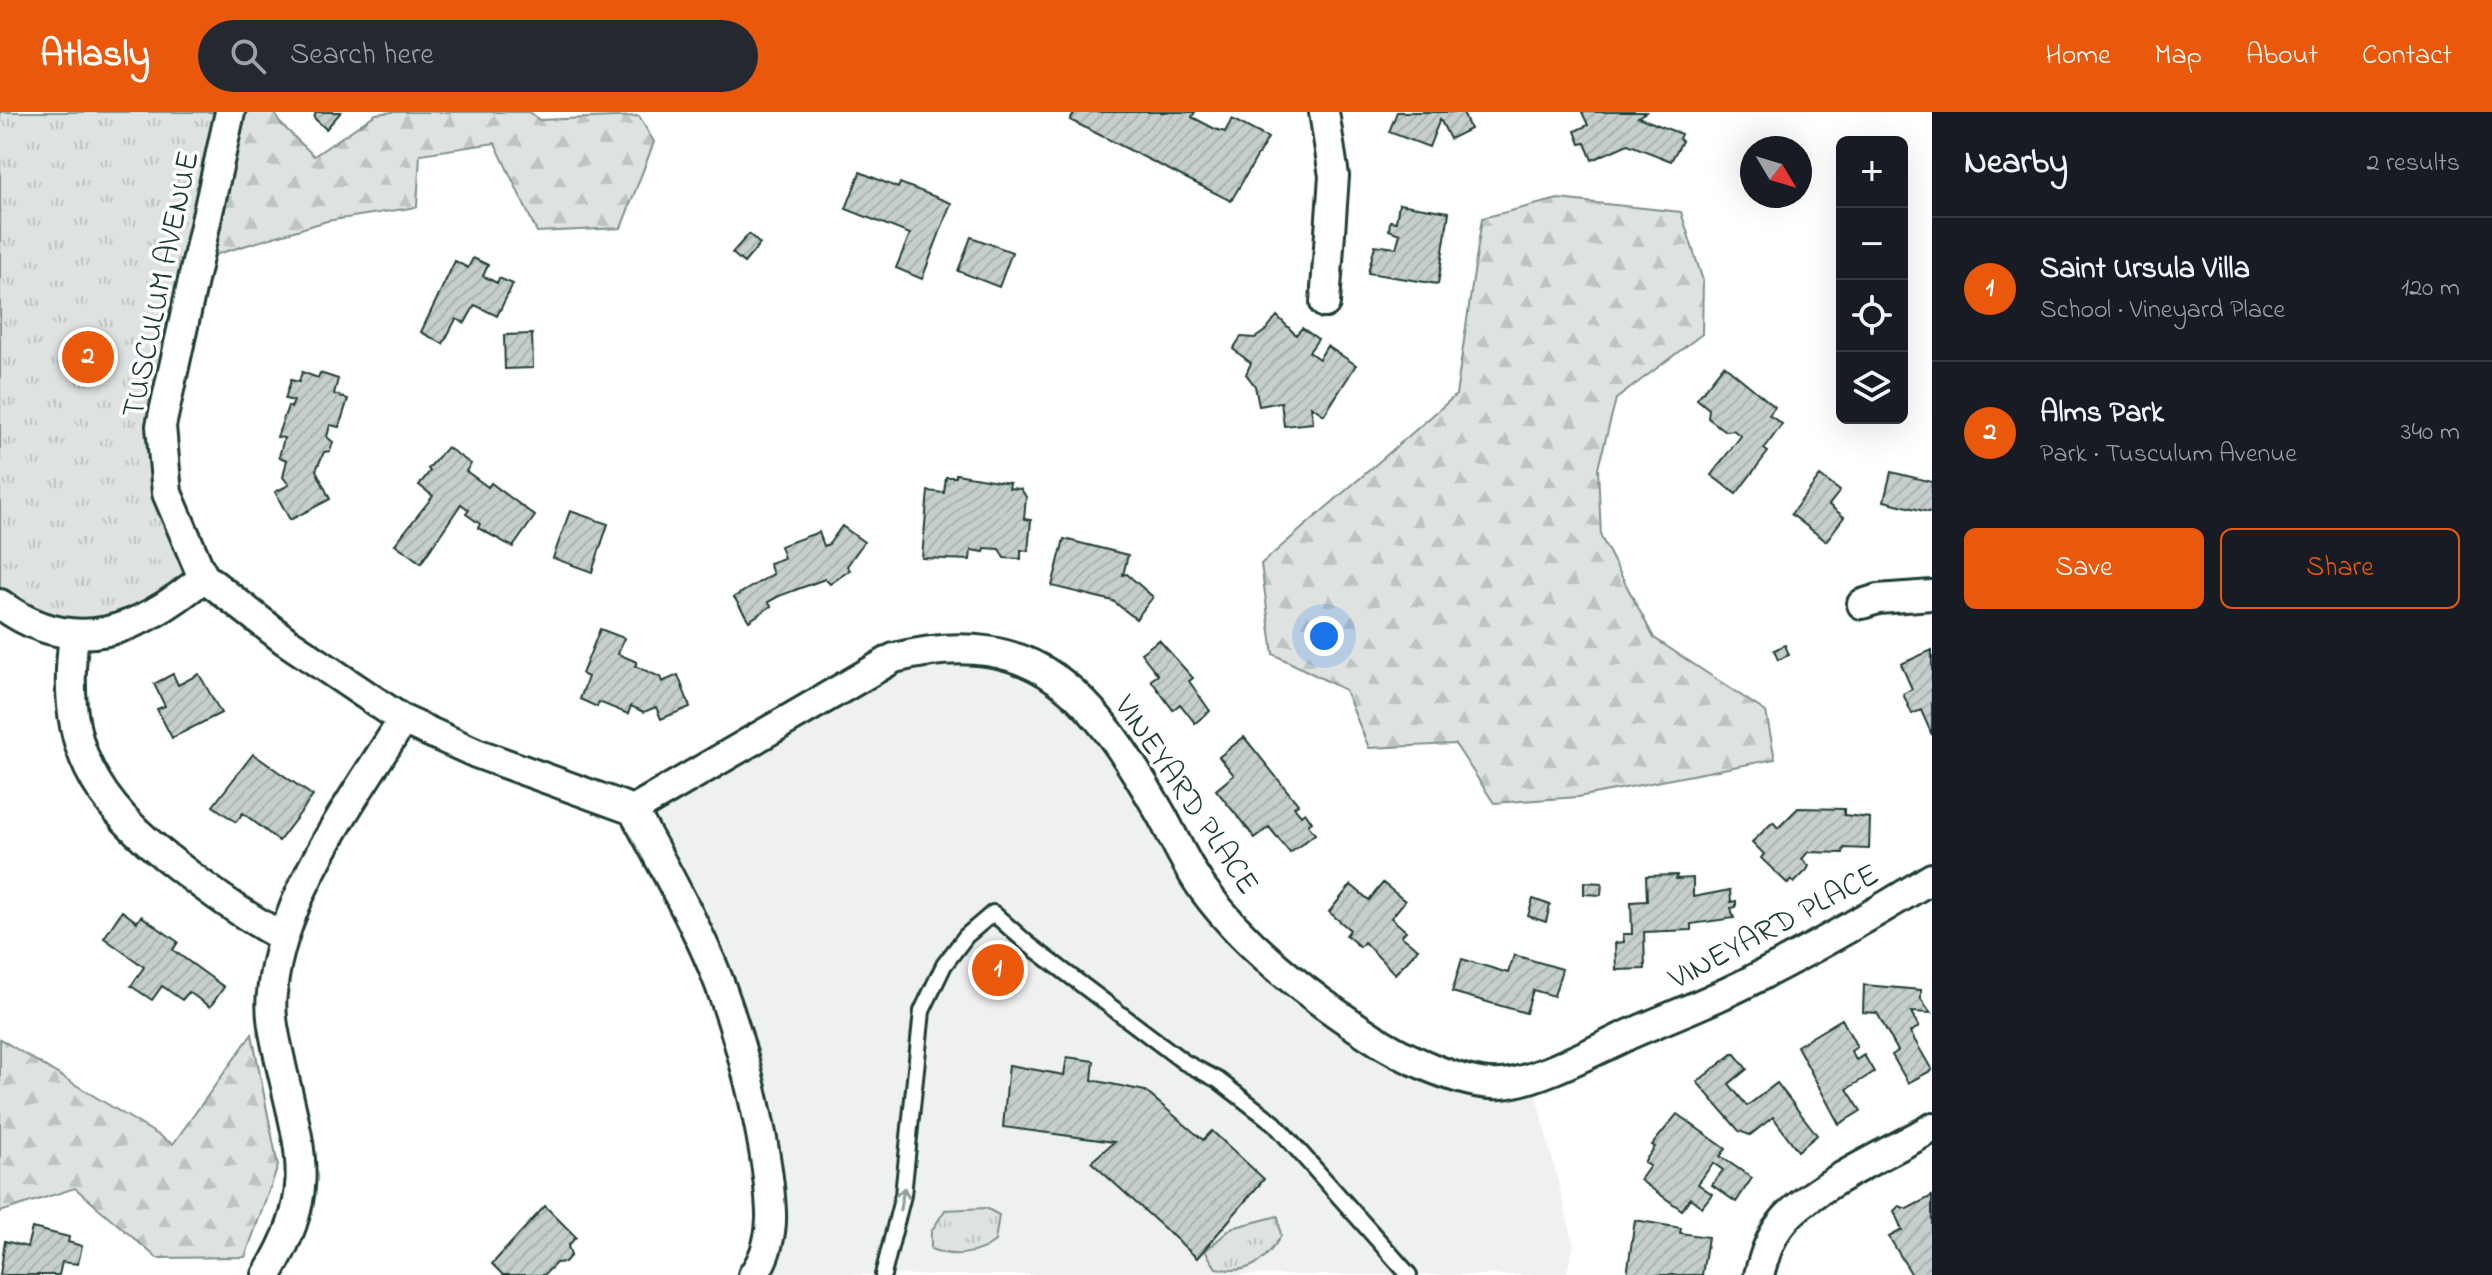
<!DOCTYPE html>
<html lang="en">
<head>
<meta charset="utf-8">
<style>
  :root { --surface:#171b24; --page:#242831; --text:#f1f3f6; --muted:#9ea1a6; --line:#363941; --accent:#ea580c }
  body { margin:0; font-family:"Indie Flower",sans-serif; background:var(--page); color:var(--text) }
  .controls { position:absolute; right:24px; top:24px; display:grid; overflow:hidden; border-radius:12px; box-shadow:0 8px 32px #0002 }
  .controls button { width:72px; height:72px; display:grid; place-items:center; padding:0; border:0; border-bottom:2px solid var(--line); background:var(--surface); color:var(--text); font:40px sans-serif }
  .compass { position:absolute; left:1740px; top:24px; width:72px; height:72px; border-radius:50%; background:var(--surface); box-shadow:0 8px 32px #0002; rotate:128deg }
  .you { position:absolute; left:1324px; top:524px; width:28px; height:28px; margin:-20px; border:6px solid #fff; border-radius:50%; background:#1a73e8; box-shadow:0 0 0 12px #1a73e833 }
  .badge { display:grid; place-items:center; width:52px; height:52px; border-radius:50%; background:var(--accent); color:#fff; font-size:26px; font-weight:700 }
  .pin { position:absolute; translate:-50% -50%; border:4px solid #fff; box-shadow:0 2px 8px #0006 }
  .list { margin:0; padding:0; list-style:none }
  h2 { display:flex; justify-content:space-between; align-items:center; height:104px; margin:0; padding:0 32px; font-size:34px }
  h2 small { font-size:26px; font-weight:400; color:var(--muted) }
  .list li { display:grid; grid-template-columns:52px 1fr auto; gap:24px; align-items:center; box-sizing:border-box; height:144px; padding:0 32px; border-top:2px solid var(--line) }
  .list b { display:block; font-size:30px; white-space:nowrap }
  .list p { margin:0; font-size:26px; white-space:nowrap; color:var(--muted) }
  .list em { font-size:26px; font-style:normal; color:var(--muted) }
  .actions { display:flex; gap:16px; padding:24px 32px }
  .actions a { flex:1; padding:18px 0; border:2px solid var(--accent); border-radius:12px; text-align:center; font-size:28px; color:var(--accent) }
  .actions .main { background:var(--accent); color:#fff }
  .icon { flex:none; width:44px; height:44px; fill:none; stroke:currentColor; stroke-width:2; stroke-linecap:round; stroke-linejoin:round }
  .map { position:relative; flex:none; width:1932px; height:1163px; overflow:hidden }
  header { display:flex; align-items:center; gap:48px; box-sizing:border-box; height:112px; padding:0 40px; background:var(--accent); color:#fff }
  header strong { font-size:38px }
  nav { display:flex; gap:44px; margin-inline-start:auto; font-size:28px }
  .search { width:560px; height:72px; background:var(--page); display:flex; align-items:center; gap:20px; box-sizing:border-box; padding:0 28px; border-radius:44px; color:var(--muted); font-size:30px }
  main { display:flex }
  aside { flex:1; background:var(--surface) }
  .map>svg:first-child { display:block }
  .built { fill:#eef1f0 }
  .forest { fill:url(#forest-firs); stroke:#7e908b; stroke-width:2 }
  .park { fill:url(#park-tufts); stroke:#7e908b; stroke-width:2 }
  .building { fill:url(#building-hatch); stroke:#1f3d34; stroke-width:2 }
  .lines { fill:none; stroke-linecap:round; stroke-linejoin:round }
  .lane-casing { stroke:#1f3d34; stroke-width:20 }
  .street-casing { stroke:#1f3d34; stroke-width:34 }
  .lane { stroke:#fff; stroke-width:14 }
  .street { stroke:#fff; stroke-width:28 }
  .oneway { stroke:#8f9e9a }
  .labels { text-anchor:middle; stroke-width:7; stroke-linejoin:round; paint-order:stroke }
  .street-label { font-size:32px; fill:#1f3d34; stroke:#fff }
</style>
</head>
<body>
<header>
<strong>Atlasly</strong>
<div class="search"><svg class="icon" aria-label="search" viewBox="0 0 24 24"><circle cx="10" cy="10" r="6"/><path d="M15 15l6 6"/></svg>Search here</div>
<nav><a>Home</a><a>Map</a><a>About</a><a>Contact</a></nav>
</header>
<main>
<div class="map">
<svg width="1932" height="1163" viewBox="0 0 1932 1163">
  <defs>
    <pattern id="forest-firs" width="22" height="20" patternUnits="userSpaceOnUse" patternTransform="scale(2)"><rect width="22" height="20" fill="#dee3e2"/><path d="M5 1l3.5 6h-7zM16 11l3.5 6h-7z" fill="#bec4c2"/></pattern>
    <pattern id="park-tufts" width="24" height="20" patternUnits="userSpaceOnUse" patternTransform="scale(2)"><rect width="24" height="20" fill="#dee3e2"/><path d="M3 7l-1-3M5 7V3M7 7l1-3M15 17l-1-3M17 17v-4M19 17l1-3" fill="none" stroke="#bec4c2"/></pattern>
    <pattern id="building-hatch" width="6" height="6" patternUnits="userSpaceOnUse" patternTransform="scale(2)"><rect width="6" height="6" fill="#c7cfcc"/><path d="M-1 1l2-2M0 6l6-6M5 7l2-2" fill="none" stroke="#aab3b0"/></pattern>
  </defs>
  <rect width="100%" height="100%" fill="#fff"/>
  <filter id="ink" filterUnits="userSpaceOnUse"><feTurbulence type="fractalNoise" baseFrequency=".0125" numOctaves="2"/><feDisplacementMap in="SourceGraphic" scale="16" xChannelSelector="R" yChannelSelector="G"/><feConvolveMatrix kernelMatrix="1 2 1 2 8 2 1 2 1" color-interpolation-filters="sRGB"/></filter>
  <g filter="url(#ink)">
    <path class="built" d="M927 538 1058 566 1202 776 1302 875 1469 967 1531 963 1574 1133 1566 1163H753L765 1143 735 920 633 698Z"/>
    <path class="forest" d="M246 0H275L279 10 314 44 376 2 392 0H530L539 8 639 4 654 30 621 116 537 120 495 31 420 42 417 95 327 109 214 143Z
      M1558 87 1681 100 1703 169 1702 222 1616 287 1598 356 1601 425 1654 526 1766 600 1775 647 1578 685 1494 691 1455 632 1369 636 1345 578 1273 542 1261 452 1456 283 1482 106Z
      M252 922 278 1054 245 1145 157 1146 75 1076 0 1100V927L173 1032Z"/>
    <path class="park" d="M0 0H230L161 314 204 465 74 524 0 492Z
      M986 1096 999 1103 995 1129C978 1143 952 1146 931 1137V1120L945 1098Z
      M1278 1104 1281 1124C1264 1151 1249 1163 1216 1156L1205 1139 1232 1116Z"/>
    <path class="building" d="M316 0H341L326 17 314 6Z
      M1075 0H1195L1192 5 1215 17 1225 20 1232 7 1268 26 1231 89 1070 8Z
      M1397 0H1463L1470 17 1450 27 1440 7 1429 35 1389 20Z
      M1582 0H1646L1638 5 1681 22 1679 27 1682 29 1671 49 1628 32 1592 48 1585 31 1580 32 1575 19 1588 13Z
      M860 60 898 76 900 71 951 91 922 167 896 156 910 122 846 97Z
      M1399 92 1449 100 1438 172 1368 161 1375 133 1396 136 1400 122 1389 118 1390 109 1396 110Z
      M749 122 760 132 744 151 732 141Z
      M971 125 1012 140 999 175 958 159Z
      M473 146 488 153 483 164 497 171 499 166 513 172 497 204 475 193 465 211 456 207 443 232 421 220 455 149 468 156Z
      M1277 204 1296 223 1302 216 1318 227 1309 240 1319 247 1327 234 1356 253 1324 303 1311 294 1313 311 1284 314 1281 290 1259 294 1255 274 1246 262 1251 251 1233 237 1241 225 1255 226 1265 219Z
      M532 222 533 256 505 257 504 223Z
      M1724 253 1775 295 1769 303 1782 312 1764 337 1768 340 1736 382 1711 363 1741 324 1733 318 1725 319 1708 306 1709 297 1697 287Z
      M302 260 318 266 320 261 338 267 334 282 348 287 339 315 330 313 327 325 333 330 330 339 324 340 316 358 330 387 290 408 275 380 289 373 283 365 287 348 279 345 284 326 277 325 288 294 291 296 294 289 285 287 291 268 299 270Z
      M447 335 471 352 466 359 488 375 491 371 535 404 513 435 478 416 480 412 466 402 469 398 461 392 421 451 395 432 433 384 419 373 430 359 428 357Z
      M1891 360 1932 370V401L1884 389Z
      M956 362 1010 371 1009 376 1021 377 1026 385 1024 407 1031 408 1028 439 1021 438V447L1004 446 999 437 985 436 984 440 971 438 970 448 922 446 928 379 944 381 946 365H956Z
      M1820 364 1840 379 1829 393 1844 405 1826 429 1791 402Z
      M570 399 608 412 592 460 553 446Z
      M842 414 864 430 847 454 850 458 830 472 825 467 779 484 768 490 771 494 749 509 734 485 773 462 769 451 784 446 780 434 819 420 824 434 829 432Z
      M1064 427 1128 443 1123 463 1127 462 1153 485 1136 507 1113 489 1052 474Z
      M600 517 624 526 618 542 637 550 635 554 660 565 662 570 678 563 690 595 661 607 656 595 644 600 631 594 628 602 599 590 597 595 580 587 588 565 582 562Z
      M1159 528 1193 566 1189 569 1210 599 1195 611 1180 592 1173 598 1151 568 1158 563 1141 541Z
      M1785 533 1789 543 1778 548 1774 538Z
      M1932 538V623L1921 598 1912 602 1903 582 1912 577 1901 552Z
      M173 562 178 573 199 562 221 601 172 626 157 597 165 594 154 572Z
      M1244 625 1298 692 1294 695 1301 703 1305 700 1312 710 1308 713 1315 722 1290 741 1269 715 1255 726 1216 678 1234 663 1219 645Z
      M253 642 313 684 279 729 243 701 236 710 213 694Z
      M1798 696 1844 697V703L1870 706 1869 737 1844 736 1843 741 1808 740 1802 747 1809 754 1807 758 1794 771 1791 768 1788 772 1761 746 1764 742 1752 730 1773 710 1778 716Z
      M1677 763 1676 767 1693 766V785L1730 778 1731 790 1736 789V795L1731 796 1734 806 1691 812V818L1644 820 1645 857 1616 858 1615 831 1624 830 1623 822H1632L1631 790 1647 789 1646 764Z
      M1584 770 1602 771 1601 783 1584 782Z
      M1383 771 1405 789 1391 806 1406 819 1401 824 1418 837 1395 862 1364 830 1360 835 1346 823 1350 818 1329 800 1351 773 1369 788Z
      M1533 787 1550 793 1546 810 1528 804Z
      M122 799 137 810 141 804 178 830 173 838 224 875 210 895 189 880 182 888 162 874 152 888 131 874 144 855 104 826Z
      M1514 843 1562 857 1554 884 1533 878 1526 901 1452 880 1462 847 1508 861Z
      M1864 873 1921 878V887L1931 901 1911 900 1919 915 1910 920 1932 958 1908 971 1892 943 1898 939 1877 901 1863 900Z
      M1842 907 1857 935 1851 939 1856 948 1864 943 1874 960 1847 977 1861 999 1839 1012 1797 934Z
      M1734 941 1747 957 1729 972 1747 994 1777 971 1817 1023 1798 1039 1773 1005 1750 1023 1739 1019 1697 970Z
      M1067 945 1094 949 1092 968 1145 979 1203 1028 1212 1019 1264 1067 1197 1146 1091 1050 1114 1030 1003 1015 1009 953 1064 963Z
      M1677 1002 1726 1037 1720 1044 1752 1066 1736 1090 1712 1073 1723 1058 1713 1051 1698 1072 1712 1082 1702 1095 1690 1086 1682 1098 1640 1068 1650 1054 1644 1050 1655 1035 1652 1033Z
      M1932 1084V1163H1912L1889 1125 1902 1118 1894 1099 1899 1094 1907 1097Z
      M545 1094 576 1125 568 1134 571 1143 565 1150 556 1151 544 1163H503L492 1152Z
      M1635 1108 1681 1116 1680 1121 1708 1125 1702 1163H1627Z
      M32 1116 69 1125 68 1130 82 1134 78 1152 62 1150 59 1163H0L5 1129 27 1135Z"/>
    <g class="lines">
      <g class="lane-casing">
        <path id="lane" d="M883 1163 903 1083 922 899 944 853 966 824 993 801 1028 832 1184 950 1218 968 1274 1011 1409 1163"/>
      </g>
      <g class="street-casing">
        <path id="street" d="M230 0 161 314 167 381 198 454 204 465 286 529 403 608 476 641 633 698C658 744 685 792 706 839 736 904 768 1028 771 1100 772 1121 766 1146 753 1163
          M1324 0 1334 64 1325 191
          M0 492C74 547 140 519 204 465
          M1862 492 1878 487 1932 483
          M74 524C59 633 94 691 179 755 212 781 244 804 281 824
          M633 698 894 546C1039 510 1096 588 1162 704 1175 728 1187 755 1203 777 1245 835 1310 885 1370 924 1399 944 1465 975 1501 972 1535 970 1594 939 1626 924 1668 905 1713 889 1754 867 1815 836 1874 802 1932 766
          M267 1163C318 1079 301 1041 281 953 276 929 269 905 272 881 281 784 352 689 403 608
          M1759 1163C1764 1145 1769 1127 1781 1112 1808 1076 1891 1040 1932 1016"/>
      </g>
      <use href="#lane" class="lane"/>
      <use href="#street" class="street"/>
    </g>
    <defs><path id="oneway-shaft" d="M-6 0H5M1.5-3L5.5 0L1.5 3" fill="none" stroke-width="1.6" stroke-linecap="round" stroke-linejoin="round" transform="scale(2)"/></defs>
    <use class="oneway" href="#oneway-shaft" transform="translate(902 1087) rotate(-79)"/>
  </g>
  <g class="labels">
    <g class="street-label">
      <text transform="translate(159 172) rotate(-78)" y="11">TUSCULUM AVENUE</text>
      <text transform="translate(1188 682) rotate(56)" y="11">VINEYARD PLACE</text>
      <text transform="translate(1773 813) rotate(-28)" y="11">VINEYARD PLACE</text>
    </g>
  </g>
</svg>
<div class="controls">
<button>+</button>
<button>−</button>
<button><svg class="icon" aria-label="locate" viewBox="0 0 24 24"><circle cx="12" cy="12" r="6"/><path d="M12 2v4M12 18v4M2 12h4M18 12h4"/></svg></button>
<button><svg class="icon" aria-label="layers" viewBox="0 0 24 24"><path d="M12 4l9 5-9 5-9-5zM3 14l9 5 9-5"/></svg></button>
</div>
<svg class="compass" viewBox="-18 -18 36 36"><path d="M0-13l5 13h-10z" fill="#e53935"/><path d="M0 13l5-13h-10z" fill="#9ea1a6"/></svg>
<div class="you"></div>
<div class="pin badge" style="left:998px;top:858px">1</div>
<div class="pin badge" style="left:88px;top:245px">2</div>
</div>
<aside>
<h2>Nearby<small>2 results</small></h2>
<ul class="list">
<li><span class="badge">1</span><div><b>Saint Ursula Villa</b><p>School · Vineyard Place</p></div><em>120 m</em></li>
<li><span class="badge">2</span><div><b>Alms Park</b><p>Park · Tusculum Avenue</p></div><em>340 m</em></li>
</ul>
<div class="actions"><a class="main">Save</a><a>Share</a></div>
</aside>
</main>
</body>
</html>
